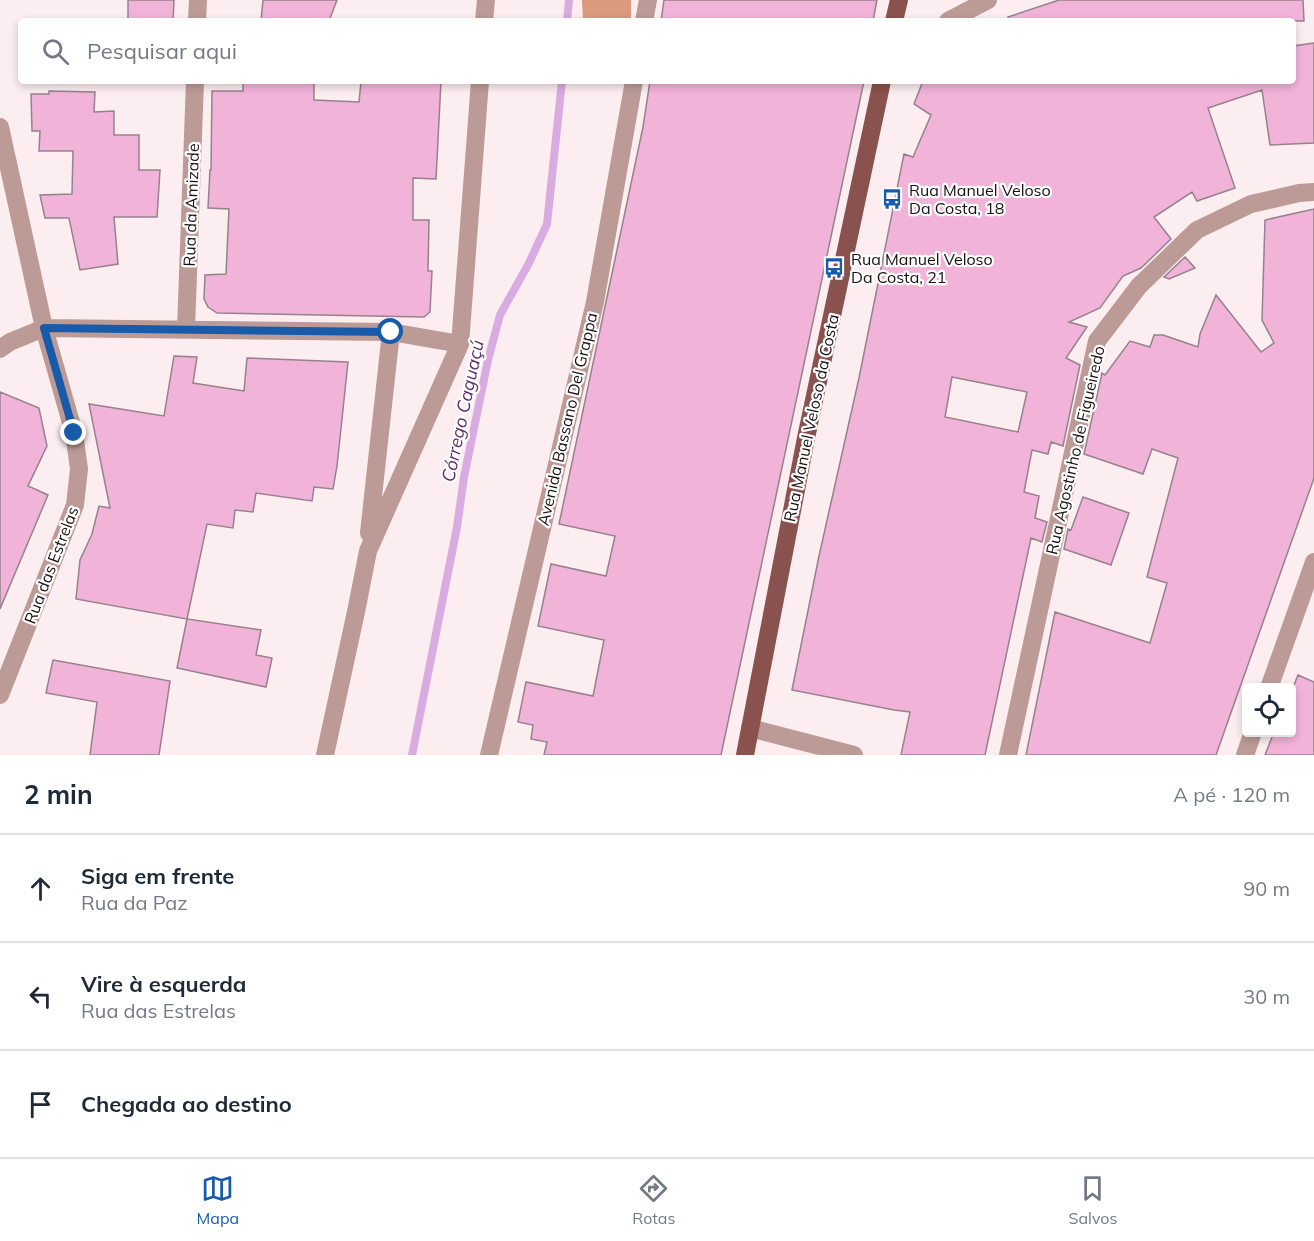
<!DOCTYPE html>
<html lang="pt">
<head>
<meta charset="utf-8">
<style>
  :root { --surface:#fff; --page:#f2f2f3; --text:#1f2937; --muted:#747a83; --line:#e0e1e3; --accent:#185bab }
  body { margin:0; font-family:Mulish,sans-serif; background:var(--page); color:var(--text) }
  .controls { position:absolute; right:18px; bottom:18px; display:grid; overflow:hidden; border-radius:6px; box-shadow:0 3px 9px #0003 }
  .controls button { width:54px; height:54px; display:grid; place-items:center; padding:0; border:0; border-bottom:2px solid var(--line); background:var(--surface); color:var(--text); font:30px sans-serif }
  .stop { position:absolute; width:18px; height:18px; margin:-14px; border:4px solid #185bab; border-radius:50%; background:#fff }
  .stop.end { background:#185bab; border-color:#fff; box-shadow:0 2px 6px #0008 }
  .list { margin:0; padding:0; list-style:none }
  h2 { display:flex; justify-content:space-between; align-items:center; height:78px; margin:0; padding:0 24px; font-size:26px }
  h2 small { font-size:20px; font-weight:400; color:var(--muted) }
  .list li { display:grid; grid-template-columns:39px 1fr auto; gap:18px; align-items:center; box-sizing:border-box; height:108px; padding:0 24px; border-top:2px solid var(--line) }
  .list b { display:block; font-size:22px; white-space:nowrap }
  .list p { margin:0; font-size:20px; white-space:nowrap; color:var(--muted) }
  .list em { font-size:20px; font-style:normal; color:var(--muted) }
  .icon { flex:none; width:33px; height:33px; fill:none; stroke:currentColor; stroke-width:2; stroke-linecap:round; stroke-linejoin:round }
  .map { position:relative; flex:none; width:1314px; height:755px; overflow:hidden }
  .search { position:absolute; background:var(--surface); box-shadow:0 3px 9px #0003; left:18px; right:18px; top:18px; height:66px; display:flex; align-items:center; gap:15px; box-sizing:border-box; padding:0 21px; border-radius:6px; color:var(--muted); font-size:22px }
  .sheet { height:402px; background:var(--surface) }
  nav { display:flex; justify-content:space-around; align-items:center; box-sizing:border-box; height:84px; border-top:2px solid var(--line); background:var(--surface); font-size:16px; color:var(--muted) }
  nav a { display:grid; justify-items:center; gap:3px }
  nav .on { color:var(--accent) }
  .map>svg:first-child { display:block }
  .forest { fill:#db9a7c }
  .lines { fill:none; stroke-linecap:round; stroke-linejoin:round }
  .stream { stroke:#d8abe1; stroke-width:8 }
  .building { fill:#f2b3d9; stroke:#95828d; stroke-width:1.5; fill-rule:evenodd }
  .minor { stroke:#bc9b97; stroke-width:18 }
  .major { stroke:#8a524e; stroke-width:18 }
  .route { stroke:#185bab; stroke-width:8 }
  .labels { text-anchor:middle; stroke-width:4.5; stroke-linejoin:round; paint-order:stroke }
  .poi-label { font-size:16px; fill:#170f10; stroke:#fefefe; text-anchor:start }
  .street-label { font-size:16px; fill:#170f10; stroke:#fefefe }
  .water-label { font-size:18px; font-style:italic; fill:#5d2868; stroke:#fefefe }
</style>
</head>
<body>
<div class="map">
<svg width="1314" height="755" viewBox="0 0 1314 755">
  <rect width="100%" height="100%" fill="#fcedf0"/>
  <path class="forest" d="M582 0H631V21H583Z"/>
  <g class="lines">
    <path class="stream" d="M567 21 569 0
      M412 755 457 527 464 477 488 360 500 315 529 263 547 224 562 81"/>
  </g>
  <path class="building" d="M128 0H174L173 21H128Z
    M263 0H337L329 21H261Z
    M664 0H877L873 21H661Z
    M1059 0H1303L1304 21H1009L1008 17Z
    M1314 43V143L1270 145 1262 90 1208 108 1235 188 1197 201 1192 192 1154 217 1171 239 1141 268 1123 276 1100 308 1069 322 1087 327 1066 358 1080 365 1063 446 1051 442 1048 454 1032 450 1024 492 1039 496 1035 518 1047 522 1042 542 1031 538 985 755H901L910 712 894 710 792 690 819 556 859 378 904 154 913 157 931 115 914 104 923 81H1293V46ZM952 377 1027 392 1018 432 945 417Z
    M243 81H314V100L359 102 361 82 441 81 436 179 413 178V220H429L428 271H432L430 312 424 317 217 313 208 307 204 299 205 275 226 274 229 209 208 208 210 170H211L212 91H243Z
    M650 81H864L721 755H544L547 742 531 739 533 725 518 722 526 682 593 696 604 640 538 626 551 564 606 576 615 536 559 524 643 127Z
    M49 91 95 92 94 112 114 111V135H139V170H160L157 217H114L118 264 80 270 69 218H45L40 195 72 194 73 151H39L40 131H32L31 94H49Z
    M1314 209V478L1216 755H1026L1055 612 1150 643 1167 583 1147 577 1178 458 1152 449 1143 474 1084 454 1102 373 1105 375 1130 341 1150 347 1154 335H1163L1198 347 1200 334 1216 295 1261 352 1274 343 1262 320 1265 220Z
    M1185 257 1195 268 1169 279 1164 277Z
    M174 356 197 357 193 383 244 391 247 358 348 362 337 466 333 489 314 487 312 501 256 493 253 512 235 510 233 528 207 524 187 619 261 630 256 655 272 658 266 687 177 668 187 619 76 599 80 560 92 534 99 506 110 508 89 404 164 416Z
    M0 392 39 408 47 446 28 486 48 495 0 609Z
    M1083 497 1129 513 1111 565 1064 549 1068 529 1071 530Z
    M53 660 170 681 159 755H90L97 702 46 693Z
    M1298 675 1314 682V755H1265L1274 732H1292V690Z"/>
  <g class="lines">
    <path class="minor" d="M197 21 198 0
      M484 21 486 0
      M644 21 648 0
      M948 21 988 0
      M0 127 44 328 74 433 79 469 75 505 0 695
      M186 329 195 81
      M0 349 10 342 44 328 391 332 460 344
      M369 533 391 332
      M1269 688 1314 562
      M750 728 854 755
      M325 755 357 607 368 551 460 344 480 81
      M489 755 595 302 634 81
      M1008 755 1097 341 1139 286 1197 230 1251 204 1299 193 1314 192
      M1245 755 1253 732"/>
    <path class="major" d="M894 21 899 0
      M745 755 806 438 882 81"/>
  </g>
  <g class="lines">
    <path class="route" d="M74 433 44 328 391 332"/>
  </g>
  <defs>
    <g id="bus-bare" transform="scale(1.62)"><path d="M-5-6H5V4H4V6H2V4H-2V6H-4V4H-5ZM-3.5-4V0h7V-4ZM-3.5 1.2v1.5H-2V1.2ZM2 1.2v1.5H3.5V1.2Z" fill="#185bab" stroke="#fefefe" stroke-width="2.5" paint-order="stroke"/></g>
  </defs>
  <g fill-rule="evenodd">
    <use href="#bus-bare" x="892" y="199"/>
    <use href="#bus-bare" x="834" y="268"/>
  </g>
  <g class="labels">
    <g class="poi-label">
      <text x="909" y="196">Rua Manuel Veloso<tspan x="909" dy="18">Da Costa, 18</tspan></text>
      <text x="851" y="265">Rua Manuel Veloso<tspan x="851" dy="18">Da Costa, 21</tspan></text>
    </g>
    <g class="street-label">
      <text transform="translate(191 205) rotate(-88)" y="6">Rua da Amizade</text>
      <text transform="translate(811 418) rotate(-78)" y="6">Rua Manuel Veloso da Costa</text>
      <text transform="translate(567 419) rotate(-77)" y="6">Avenida Bassano Del Grappa</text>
      <text transform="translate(1075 450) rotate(-77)" y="6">Rua Agostinho de Figueiredo</text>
      <text transform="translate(51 565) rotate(-69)" y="6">Rua das Estrelas</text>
    </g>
    <g class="water-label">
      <text transform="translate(463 411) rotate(-78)" y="6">Córrego Caguaçú</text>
    </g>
  </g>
</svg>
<div class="controls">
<button><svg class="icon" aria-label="locate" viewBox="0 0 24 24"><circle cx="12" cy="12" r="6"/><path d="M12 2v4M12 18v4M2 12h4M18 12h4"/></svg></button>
</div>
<div class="stop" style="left:391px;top:332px"></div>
<div class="stop end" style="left:74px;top:433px"></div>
<div class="search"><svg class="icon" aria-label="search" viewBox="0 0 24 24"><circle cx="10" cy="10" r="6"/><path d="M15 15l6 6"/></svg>Pesquisar aqui</div>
</div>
<section class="sheet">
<h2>2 min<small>A pé · 120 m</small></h2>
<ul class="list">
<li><svg class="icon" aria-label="ahead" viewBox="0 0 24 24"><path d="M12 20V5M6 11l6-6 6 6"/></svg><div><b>Siga em frente</b><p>Rua da Paz</p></div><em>90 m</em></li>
<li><svg class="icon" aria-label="left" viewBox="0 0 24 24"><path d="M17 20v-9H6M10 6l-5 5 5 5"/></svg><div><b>Vire à esquerda</b><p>Rua das Estrelas</p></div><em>30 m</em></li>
<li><svg class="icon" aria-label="arrive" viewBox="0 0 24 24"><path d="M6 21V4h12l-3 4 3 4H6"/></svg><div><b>Chegada ao destino</b></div></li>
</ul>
</section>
<nav>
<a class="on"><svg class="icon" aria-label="map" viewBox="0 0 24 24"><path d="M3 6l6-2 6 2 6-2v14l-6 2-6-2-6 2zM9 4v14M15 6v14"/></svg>Mapa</a>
<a><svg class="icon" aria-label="directions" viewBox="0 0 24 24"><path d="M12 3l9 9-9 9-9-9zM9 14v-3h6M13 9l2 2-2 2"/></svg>Rotas</a>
<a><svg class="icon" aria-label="saved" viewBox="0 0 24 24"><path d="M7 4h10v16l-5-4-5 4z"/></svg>Salvos</a>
</nav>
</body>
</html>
